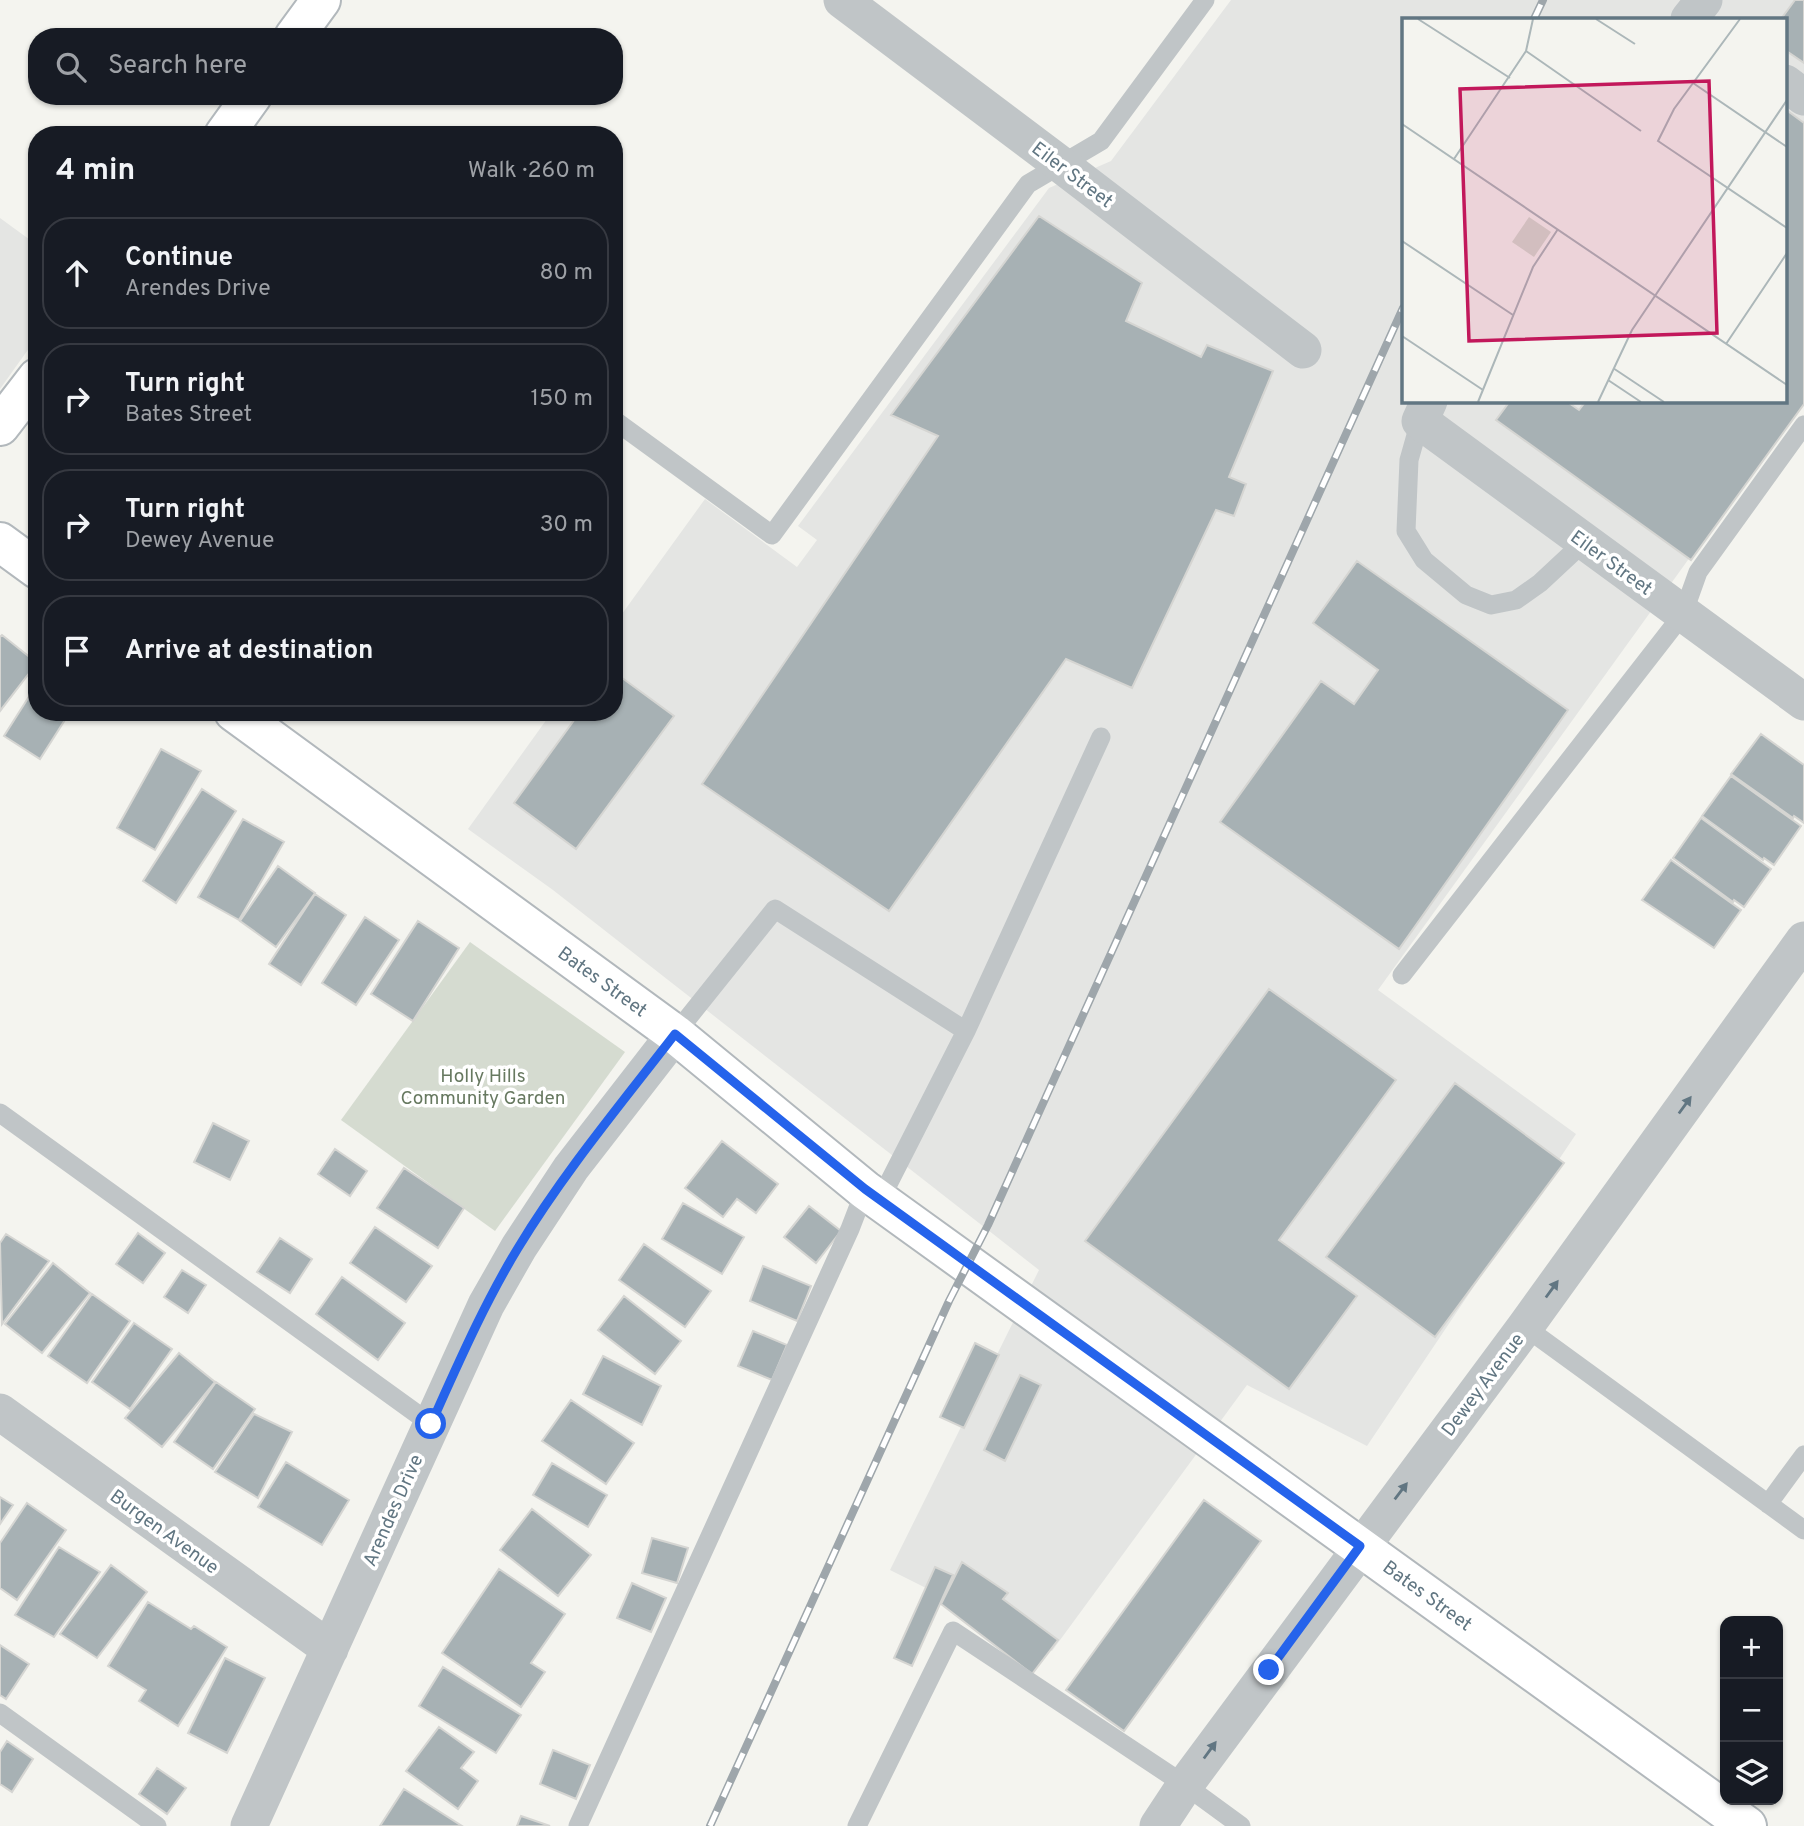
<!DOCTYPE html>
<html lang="en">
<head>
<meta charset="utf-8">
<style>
  :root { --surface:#171b24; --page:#242831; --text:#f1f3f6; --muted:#9ea1a6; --line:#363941 }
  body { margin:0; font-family:Overpass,sans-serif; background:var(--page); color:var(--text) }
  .controls { position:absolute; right:21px; bottom:21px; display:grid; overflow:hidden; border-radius:14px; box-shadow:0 2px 5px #0004 }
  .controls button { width:63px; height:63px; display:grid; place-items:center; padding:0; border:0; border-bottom:2px solid var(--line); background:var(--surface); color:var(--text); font:35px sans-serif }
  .stop { position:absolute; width:21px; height:21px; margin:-16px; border:5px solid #2563eb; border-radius:50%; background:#fff }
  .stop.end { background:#2563eb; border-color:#fff; box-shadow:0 2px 7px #0008 }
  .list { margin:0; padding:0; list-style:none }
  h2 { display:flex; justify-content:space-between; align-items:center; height:91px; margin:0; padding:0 28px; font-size:30px }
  h2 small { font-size:23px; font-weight:400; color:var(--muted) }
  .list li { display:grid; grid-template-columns:46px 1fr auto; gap:21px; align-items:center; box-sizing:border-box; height:112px; margin:0 14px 14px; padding:0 14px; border:2px solid var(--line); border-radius:28px }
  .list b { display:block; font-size:26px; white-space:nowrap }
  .list p { margin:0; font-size:23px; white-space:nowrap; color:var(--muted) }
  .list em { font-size:23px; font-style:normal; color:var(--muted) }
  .icon { flex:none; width:38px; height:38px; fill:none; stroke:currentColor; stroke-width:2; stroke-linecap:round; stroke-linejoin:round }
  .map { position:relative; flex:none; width:1804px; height:1826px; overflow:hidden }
  .search { position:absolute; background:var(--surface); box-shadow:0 2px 5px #0004; left:28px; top:28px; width:595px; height:77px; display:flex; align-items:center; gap:18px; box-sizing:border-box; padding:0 24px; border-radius:28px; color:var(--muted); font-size:26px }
  .panel { position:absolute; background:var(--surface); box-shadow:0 2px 5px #0004; left:28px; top:126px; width:595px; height:595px; border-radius:28px }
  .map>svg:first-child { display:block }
  .built { fill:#e4e5e3; fill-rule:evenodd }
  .green { fill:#d5dbd0 }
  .building { fill:#a7b1b4; stroke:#d5d5d2; stroke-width:2 }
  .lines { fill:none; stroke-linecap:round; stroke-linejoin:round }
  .secondary-casing { stroke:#b2b8bc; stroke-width:42 }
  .lane { stroke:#c0c5c7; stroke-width:19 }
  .street { stroke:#c0c5c7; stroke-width:37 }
  .secondary { stroke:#fff; stroke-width:38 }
  .rail-casing { stroke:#9ea6ab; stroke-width:8 }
  .rail { stroke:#fff; stroke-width:5; stroke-dasharray:16; stroke-linecap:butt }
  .oneway { fill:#617682 }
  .route { stroke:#2563eb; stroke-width:9 }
  .labels { text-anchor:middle; stroke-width:7; stroke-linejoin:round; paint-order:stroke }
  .street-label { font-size:19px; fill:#617682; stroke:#fff }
  .park-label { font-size:19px; fill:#677960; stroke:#fff }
  .inset-road { fill:none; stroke:#acb7b9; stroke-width:2 }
  .view { fill:#c2185b; fill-opacity:0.15; stroke:#c2185b; stroke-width:3.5 }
  .inset-edge { fill:none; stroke:#617682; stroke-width:3.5 }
</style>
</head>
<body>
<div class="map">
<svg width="1804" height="1826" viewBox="0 0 1804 1826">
  <rect width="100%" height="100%" fill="#f4f4ef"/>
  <path class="built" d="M1231 0H1804V399L1378 990 1576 1134 1367 1446 1247 1385 1052 1651 890 1570 1039 1270 553 890 468 829 552 712H614V625L705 499 797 567 817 540 798 526 1049 188 1111 161ZM1403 19H1785V401H1403Z
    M0 218 37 245V337L0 389Z"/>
  <path class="green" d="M470 942 625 1052 495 1231 341 1120Z"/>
  <path class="building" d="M1795 0H1804V63L1785 50V19H1781Z
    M1785 109 1804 123V404L1691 560 1496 420 1510 401H1566L1579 410 1586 401H1785Z
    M1039 216 1142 283 1126 321 1201 357 1207 345 1273 371 1229 477 1246 484 1234 516 1216 510 1132 688 1066 659 889 911 702 784 938 436 891 415Z
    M1357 561 1568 710 1399 949 1220 822 1321 681 1354 704 1378 670 1313 623Z
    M2 635 37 663 0 711V637Z
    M614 672 674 716 576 849 514 803 580 712H614Z
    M37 684V712H70L40 759 4 736Z
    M1761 734 1804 765V823L1794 816 1793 818 1731 774Z
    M161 749 201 771 155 850 117 828Z
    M1731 776 1801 826 1774 865 1764 858 1763 860 1702 816Z
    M202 789 236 811 176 903 143 881Z
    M1701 818 1771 869 1744 907 1734 900 1733 902 1673 858Z
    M243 819 284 842 239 920 198 897Z
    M1671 860 1741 910 1714 948 1642 900Z
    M278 866 315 893 276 947 240 921Z
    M315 894 346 915 301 985 269 964Z
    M365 917 399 940 356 1005 322 983Z
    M418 921 459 948 413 1021 371 994Z
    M1269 989 1396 1080 1279 1240 1357 1296 1289 1389 1085 1241Z
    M1455 1083 1564 1163 1435 1337 1326 1257Z
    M213 1123 249 1141 230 1180 194 1162Z
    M722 1141 778 1184 756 1213 737 1199 723 1217 685 1188Z
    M335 1149 367 1171 350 1196 318 1174Z
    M404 1168 464 1208 438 1248 377 1208Z
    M683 1203 744 1237 722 1274 662 1239Z
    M809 1206 841 1231 816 1263 784 1237Z
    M375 1227 432 1266 406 1302 350 1263Z
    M138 1233 165 1253 143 1283 116 1264Z
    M6 1234 49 1261 2 1324 0 1243Z
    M280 1238 312 1259 290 1293 257 1272Z
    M644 1244 711 1291 685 1327 619 1280Z
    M53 1263 90 1293 42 1353 5 1324Z
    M763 1266 811 1286 797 1321 750 1301Z
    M182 1270 206 1285 188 1313 164 1297Z
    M342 1277 405 1323 378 1360 316 1314Z
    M92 1294 130 1321 87 1383 48 1356Z
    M624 1296 681 1341 655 1374 598 1330Z
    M134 1323 172 1349 130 1409 92 1382Z
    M753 1331 787 1345 772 1380 738 1366Z
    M975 1343 999 1355 964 1428 940 1417Z
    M179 1353 215 1382 162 1447 125 1418Z
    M603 1356 661 1386 642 1425 583 1394Z
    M1020 1375 1041 1385 1005 1461 984 1450Z
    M216 1382 255 1409 213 1469 174 1442Z
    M571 1400 634 1443 606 1484 542 1441Z
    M254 1414 292 1432 258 1498 215 1472Z
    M286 1462 349 1500 322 1545 258 1507Z
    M552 1463 607 1495 588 1527 533 1495Z
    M0 1497 13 1505 0 1524Z
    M1204 1500 1261 1541 1124 1731 1066 1690Z
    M27 1503 66 1530 17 1600 0 1588V1543Z
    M532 1509 591 1555 558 1596 500 1550Z
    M652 1538 688 1548 677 1583 642 1573Z
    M59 1547 100 1572 54 1637 15 1615Z
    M962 1562 1008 1593 1003 1599 1058 1640 1032 1674 941 1604Z
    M111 1565 147 1592 97 1658 60 1634Z
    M935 1567 953 1575 912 1666 894 1658Z
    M499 1569 565 1614 531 1663 545 1672 521 1707 442 1653Z
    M632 1583 666 1598 651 1632 617 1618Z
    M148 1602 191 1629 194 1626 227 1647 178 1726 139 1701 146 1690 108 1666Z
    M0 1645 29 1664 6 1699 0 1695Z
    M225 1658 265 1678 227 1753 188 1733Z
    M443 1667 521 1715 496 1753 419 1706Z
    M439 1727 474 1752 461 1768 478 1781 458 1809 406 1771Z
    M7 1741 33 1759 12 1792 0 1784V1752Z
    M553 1750 590 1765 576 1799 540 1784Z
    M157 1768 186 1788 167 1814 139 1794Z
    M404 1789 462 1826H380Z
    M521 1816 550 1826H517Z"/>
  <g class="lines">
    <g class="secondary-casing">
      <path id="secondary" d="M294 37 321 0
        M224 135 252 96
        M0 426 37 378
        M0 542 37 569
        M234 712 675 1034 865 1190 1747 1826"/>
    </g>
    <path class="lane" d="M614 420 772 535 1028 184 1101 141 1205 0
      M1420 421 1409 460 1406 531 1424 560 1466 595 1491 605 1516 600 1540 583 1584 542
      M1402 975 1683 614 1698 572 1804 425
      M675 1034 775 909 966 1031
      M0 1113 431 1424
      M880 1200 966 1031 1101 737
      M1525 1327 1804 1530
      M1768 1504 1804 1455
      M0 1713 157 1826
      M578 1826 850 1229 865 1190
      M857 1826 953 1631 1185 1785 1241 1826"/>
    <path class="street" d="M842 0 1060 164 1303 350
      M1689 19 1704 0
      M1785 83 1804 97
      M1429 401 1420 421 1804 702
      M0 1412 330 1649
      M249 1826 486 1305 519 1247 571 1168 675 1034
      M1158 1826 1185 1785 1525 1327 1804 940"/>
    <use href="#secondary" class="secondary"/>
    <g class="rail-casing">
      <path id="rail" d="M1534 19 1543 0
        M710 1826 949 1301 988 1225 1403 308"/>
    </g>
    <use href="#rail" class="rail"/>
  </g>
  <defs><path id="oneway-solid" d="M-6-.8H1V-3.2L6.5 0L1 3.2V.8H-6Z" transform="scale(1.75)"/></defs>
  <g class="oneway">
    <use href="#oneway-solid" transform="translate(1685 1105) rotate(-54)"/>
    <use href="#oneway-solid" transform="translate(1552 1289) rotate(-54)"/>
    <use href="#oneway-solid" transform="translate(1401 1491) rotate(-53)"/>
    <use href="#oneway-solid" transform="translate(1210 1750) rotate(-54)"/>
  </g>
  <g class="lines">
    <path class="route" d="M431 1424C458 1364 484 1304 518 1248 564 1172 621 1104 675 1034L865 1189 1360 1546 1269 1670"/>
  </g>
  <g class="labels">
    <g class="street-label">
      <text transform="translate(1073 174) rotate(37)" y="7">Eiler Street</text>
      <text transform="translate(1612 562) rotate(36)" y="7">Eiler Street</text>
      <text transform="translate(603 981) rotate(36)" y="7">Bates Street</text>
      <text transform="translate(1482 1384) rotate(-53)" y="7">Dewey Avenue</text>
      <text transform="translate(392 1510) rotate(-66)" y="7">Arendes Drive</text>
      <text transform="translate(165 1531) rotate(36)" y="7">Burgen Avenue</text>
      <text transform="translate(1428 1595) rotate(36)" y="7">Bates Street</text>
    </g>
    <g class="park-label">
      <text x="483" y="1082">Holly Hills<tspan x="483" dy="22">Community Garden</tspan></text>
    </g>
  </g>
  <g transform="translate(1402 18)">
    <rect width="385" height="385" fill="#f4f4ef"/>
    <path d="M127 199 149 214 132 239 110 224Z" fill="#d5dbd0"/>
    <path class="inset-road" d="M16 1 108 60M194 1 233 26M338 1 272 91 256 123 385 210M124 33 239 113M291 65 385 129M0 106 385 367M52 141 124 33 131 1M0 223 111 297M0 318 81 372M324 326 385 235M211 350 262 384M206 362 239 384M76 384 131 249 156 211M196 384 230 312 385 82"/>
    <path class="view" d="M307 63 315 315 67 323 58 71Z"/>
    <rect width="385" height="385" class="inset-edge"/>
  </g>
</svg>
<div class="controls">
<button>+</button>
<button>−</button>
<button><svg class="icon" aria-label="layers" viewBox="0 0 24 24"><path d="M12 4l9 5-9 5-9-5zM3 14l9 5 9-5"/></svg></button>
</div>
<div class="stop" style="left:431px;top:1424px"></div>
<div class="stop end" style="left:1269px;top:1670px"></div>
<div class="search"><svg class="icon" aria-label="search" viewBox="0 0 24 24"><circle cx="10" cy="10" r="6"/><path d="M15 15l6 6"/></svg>Search here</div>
<section class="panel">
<h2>4 min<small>Walk · 260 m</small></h2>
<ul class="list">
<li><svg class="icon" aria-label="ahead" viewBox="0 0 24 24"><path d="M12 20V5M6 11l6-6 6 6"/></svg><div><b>Continue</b><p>Arendes Drive</p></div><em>80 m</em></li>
<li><svg class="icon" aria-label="right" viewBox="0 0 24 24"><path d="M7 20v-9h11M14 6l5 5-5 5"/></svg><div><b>Turn right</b><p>Bates Street</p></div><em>150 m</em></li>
<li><svg class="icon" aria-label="right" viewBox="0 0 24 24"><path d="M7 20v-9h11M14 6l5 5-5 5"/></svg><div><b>Turn right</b><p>Dewey Avenue</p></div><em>30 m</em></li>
<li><svg class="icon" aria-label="arrive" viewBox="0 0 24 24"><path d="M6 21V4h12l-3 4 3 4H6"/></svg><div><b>Arrive at destination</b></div></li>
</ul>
</section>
</div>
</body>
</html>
